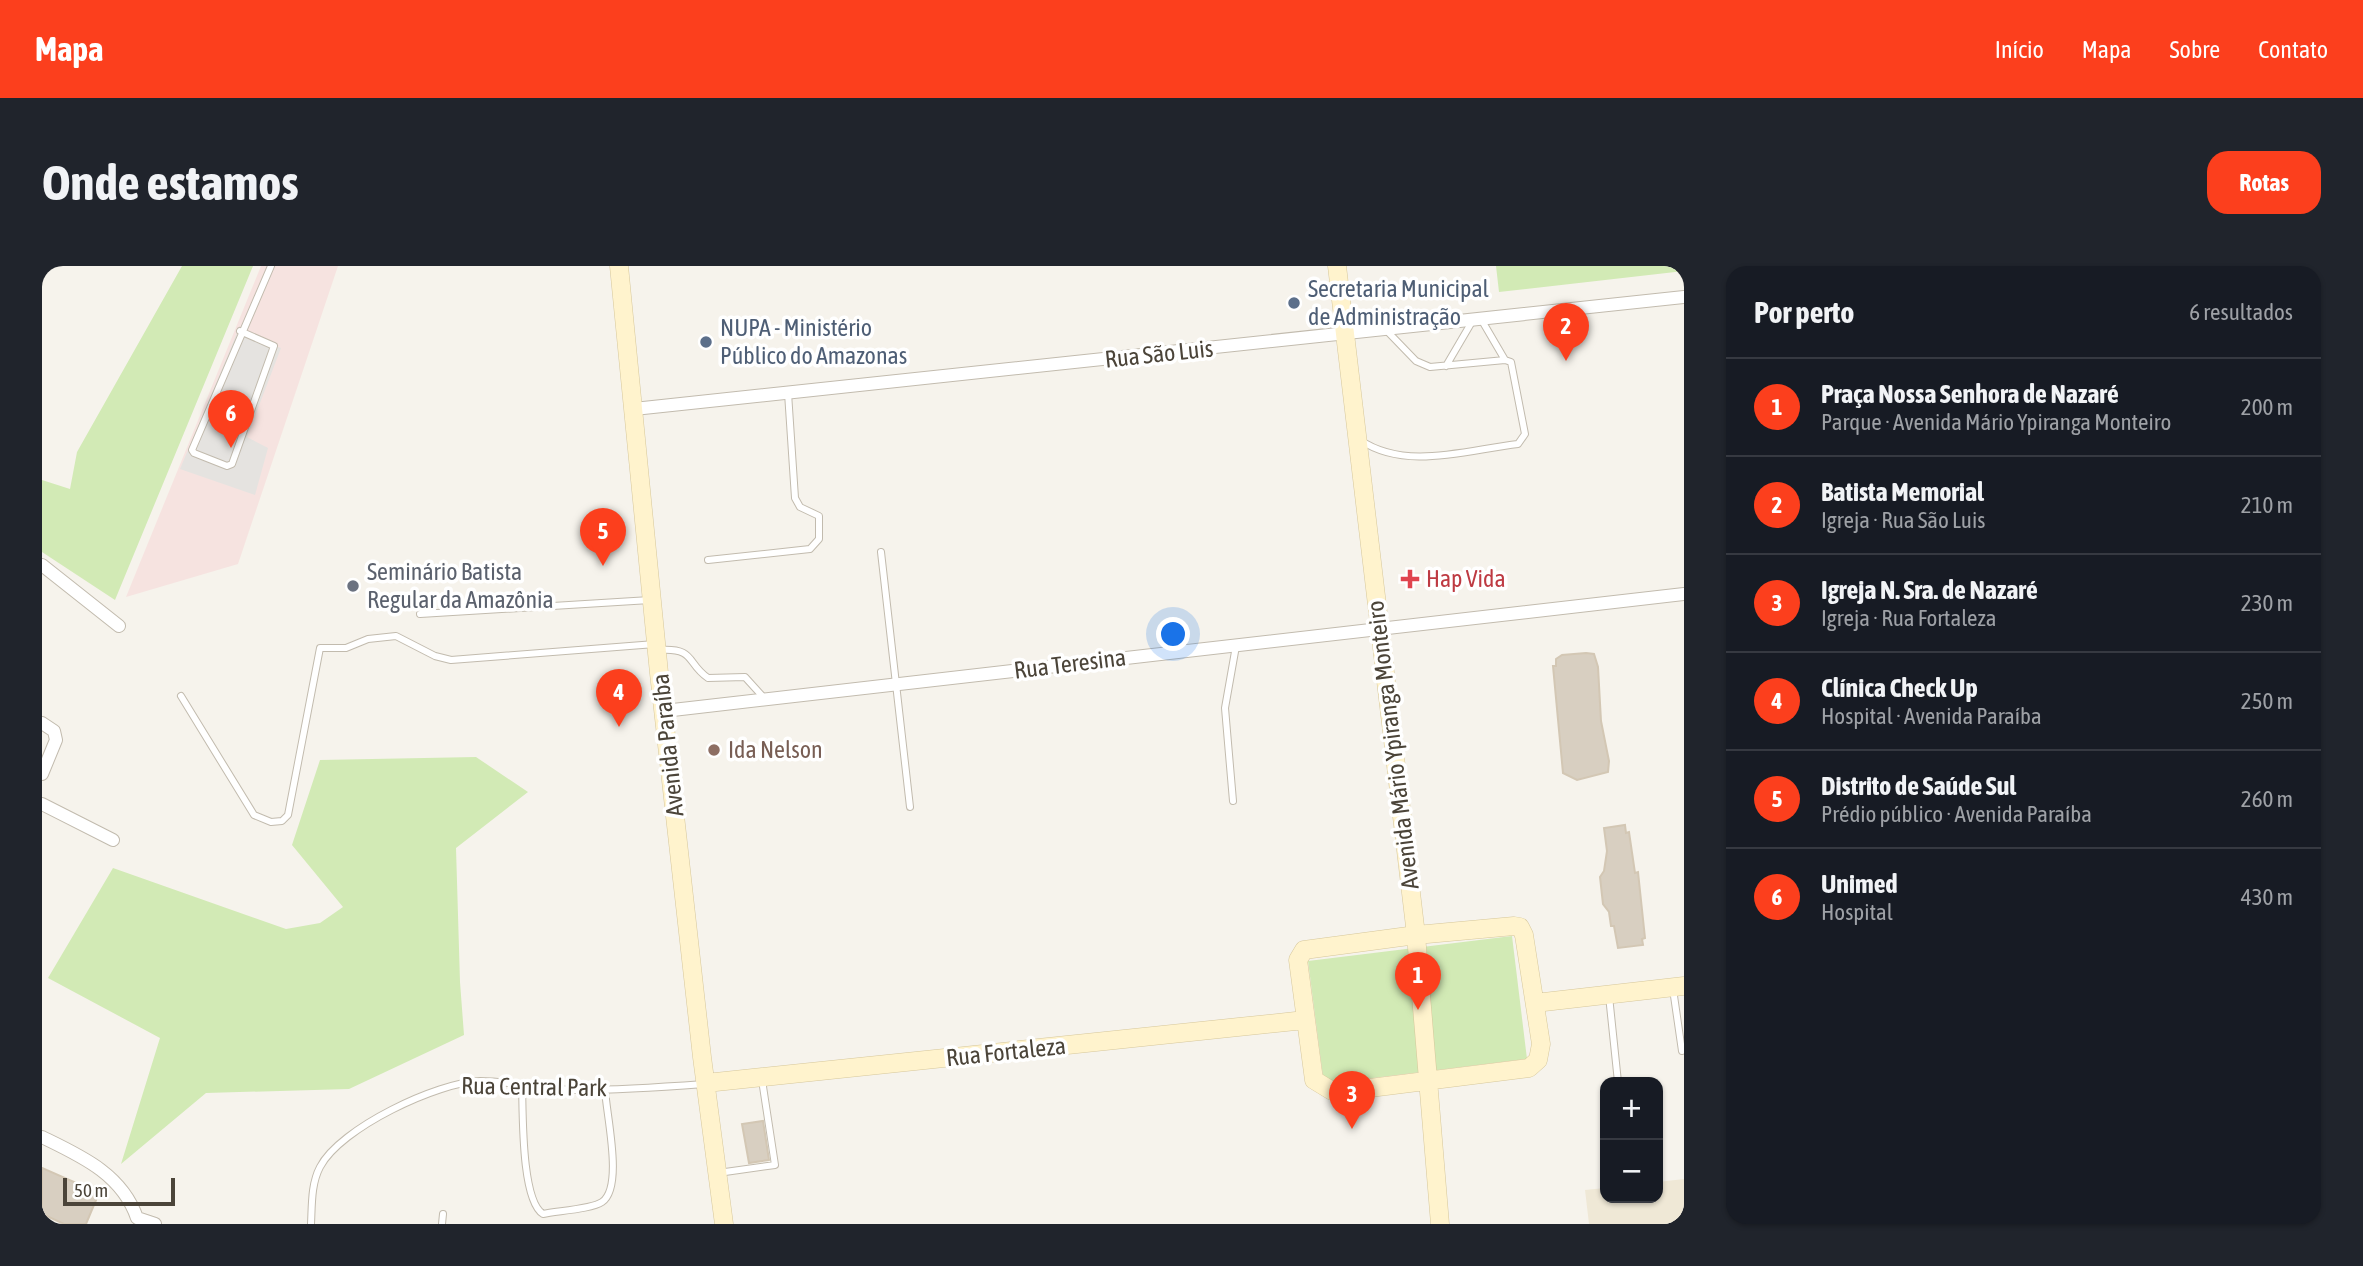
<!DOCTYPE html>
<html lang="pt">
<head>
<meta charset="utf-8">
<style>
  :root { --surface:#171b24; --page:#20242c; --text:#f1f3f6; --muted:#9ea1a6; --line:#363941; --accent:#fc3f1d }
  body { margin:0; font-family:"Asap Condensed",sans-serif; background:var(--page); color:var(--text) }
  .controls { position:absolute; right:21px; bottom:21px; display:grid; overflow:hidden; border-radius:14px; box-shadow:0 2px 5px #0004 }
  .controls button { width:63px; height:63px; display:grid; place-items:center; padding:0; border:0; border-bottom:2px solid var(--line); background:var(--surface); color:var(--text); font:35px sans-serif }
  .scale { position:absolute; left:21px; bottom:18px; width:112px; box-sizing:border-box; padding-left:7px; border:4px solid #4b4439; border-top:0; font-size:19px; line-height:24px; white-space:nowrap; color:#4b4439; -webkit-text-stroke:5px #fff; paint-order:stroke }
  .you { position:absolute; left:1132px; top:369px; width:24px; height:24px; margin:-18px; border:5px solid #fff; border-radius:50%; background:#1a73e8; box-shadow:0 0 0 10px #1a73e833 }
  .badge { display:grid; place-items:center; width:46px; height:46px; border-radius:50%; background:var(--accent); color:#fff; font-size:23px; font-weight:700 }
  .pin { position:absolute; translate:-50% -58px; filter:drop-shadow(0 2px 4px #0008) }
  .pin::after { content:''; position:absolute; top:37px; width:24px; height:21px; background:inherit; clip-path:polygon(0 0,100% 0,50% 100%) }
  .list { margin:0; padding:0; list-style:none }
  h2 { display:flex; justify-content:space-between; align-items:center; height:91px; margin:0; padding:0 28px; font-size:30px }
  h2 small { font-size:23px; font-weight:400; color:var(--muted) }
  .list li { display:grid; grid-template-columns:46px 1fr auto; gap:21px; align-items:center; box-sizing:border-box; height:98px; padding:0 28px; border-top:2px solid var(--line) }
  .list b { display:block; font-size:26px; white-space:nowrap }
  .list p { margin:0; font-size:23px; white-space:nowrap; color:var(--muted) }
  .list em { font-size:23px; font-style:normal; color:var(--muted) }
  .map { position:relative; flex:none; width:1642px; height:958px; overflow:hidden; border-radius:21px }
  header { display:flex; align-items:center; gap:42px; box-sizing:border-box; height:98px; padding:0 35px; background:var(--accent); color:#fff }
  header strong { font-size:33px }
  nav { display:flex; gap:38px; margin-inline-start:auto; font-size:24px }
  .intro { display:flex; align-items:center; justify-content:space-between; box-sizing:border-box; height:168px; padding:0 42px }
  h1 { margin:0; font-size:49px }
  .button { padding:18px 32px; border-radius:21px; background:var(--accent); color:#fff; font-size:24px; font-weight:700 }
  main { display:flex; gap:42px; padding:0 42px }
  aside { flex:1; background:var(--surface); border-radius:21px; box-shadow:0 2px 5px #0004 }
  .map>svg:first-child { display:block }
  .education { fill:#efe8d6 }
  .medical { fill:#f6e3e0 }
  .green { fill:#d2eab5 }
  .parking { fill:#e5e3e0 }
  .building { fill:#d8cfc1; stroke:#d3c7b4; stroke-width:2 }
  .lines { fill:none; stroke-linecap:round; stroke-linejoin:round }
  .lane-casing { stroke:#c2bbae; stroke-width:8 }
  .street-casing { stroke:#c2bbae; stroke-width:14 }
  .secondary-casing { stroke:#d6c79b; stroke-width:19 }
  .lane { stroke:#fff; stroke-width:6 }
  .street { stroke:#fff; stroke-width:12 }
  .secondary { stroke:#fff3cd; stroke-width:18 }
  .service-dot { fill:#5c6f8a; stroke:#fff; stroke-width:2.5 }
  .health-dot { fill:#e0444e; stroke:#fff; stroke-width:2.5 }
  .worship-dot { fill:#6b7280; stroke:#fff; stroke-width:2.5 }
  .education-dot { fill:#8d6e63; stroke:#fff; stroke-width:2.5 }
  .labels { text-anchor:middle; stroke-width:7; stroke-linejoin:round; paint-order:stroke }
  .service-label { font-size:24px; fill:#4e5e75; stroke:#fff; text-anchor:start }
  .street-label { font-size:24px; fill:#4b4439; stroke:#fff }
  .worship-label { font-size:24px; fill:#5b616d; stroke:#fff; text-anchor:start }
  .health-label { font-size:24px; fill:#be3a42; stroke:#fff; text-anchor:start }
  .education-label { font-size:24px; fill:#785e54; stroke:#fff; text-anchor:start }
</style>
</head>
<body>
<header>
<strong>Mapa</strong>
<nav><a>Início</a><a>Mapa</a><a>Sobre</a><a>Contato</a></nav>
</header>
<div class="intro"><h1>Onde estamos</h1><a class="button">Rotas</a></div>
<main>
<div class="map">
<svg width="1642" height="958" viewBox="0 0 1642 958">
  <rect width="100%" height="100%" fill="#f6f3ec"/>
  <path class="education" d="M1642 913V958H1547L1543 924 1563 922V932H1616V916Z"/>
  <path class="medical" d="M219 0H296L196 298 84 331Z"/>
  <path class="green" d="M140 0H211L73 334 0 286V214L28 223 35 186Z
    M1454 0H1642V5L1457 26Z
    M434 491 486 526 414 582 418 716 422 769 307 823 164 827 79 898 118 772 6 712 71 602 244 663 278 657 301 641 250 579 278 494Z
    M1470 670 1485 793 1282 818 1266 695Z"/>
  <path class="parking" d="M195 67 239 82 205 171 226 182 213 229 138 203Z"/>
  <path class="building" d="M1544 387 1552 388 1556 401 1559 455 1567 495 1566 506 1535 514 1521 507 1511 400H1514V393L1520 389Z
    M1583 559 1584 567 1587 566 1593 607 1596 606 1603 672 1600 673 1601 679 1576 682 1572 660H1569L1567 646 1561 638 1558 611 1562 605 1565 585 1562 562Z
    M721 855 727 894 707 897 700 858Z
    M0 902 57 927 44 958H22L0 948Z"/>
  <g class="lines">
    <g class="lane-casing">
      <path id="lane" d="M1439 53 1463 94
        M198 65 232 80 190 198 185 200 152 187 150 184 229 0
        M1404 100 1431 54
        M1318 174C1364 205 1424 184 1476 178L1483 168 1469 96 1463 94 1388 101 1374 95 1345 65
        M839 286 868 541
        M666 294 768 283 777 273V250L758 241 753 232 746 127
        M378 348 608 334
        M618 384C654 382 644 397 666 412L703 411 723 433
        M139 430 212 549 229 556 240 555 246 549 278 382H304L326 373 354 370 393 390 409 394 613 378
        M1191 535 1183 442 1194 380
        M1631 723 1640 785
        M1567 730 1576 816
        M480 819C481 845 479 934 501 948 515 945 550 943 560 936 582 921 564 848 563 823
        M676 907 733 899 720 814
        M269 958C270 939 269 918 278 901 298 862 396 816 438 815 472 815 505 825 539 824 580 824 621 821 662 818
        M400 958 401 948"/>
    </g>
    <g class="street-casing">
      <path id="street" d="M592 143 1642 31
        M0 299 77 360
        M622 445 1642 328
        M0 457 12 465 14 474 0 508
        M0 538 71 574
        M0 871C39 890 80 908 95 952L113 958"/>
    </g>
    <g class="secondary-casing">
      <path id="secondary" d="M577 0 617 407 660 791 682 958
        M1295 0 1374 669 1398 958
        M1472 660 1478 661 1482 669 1499 778 1496 794 1487 802 1304 825H1290L1272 814 1256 694 1262 684 1374 669Z
        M1493 737 1642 720
        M664 817 1263 754"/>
    </g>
    <use href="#lane" class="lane"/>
    <use href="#street" class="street"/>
    <use href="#secondary" class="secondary"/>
  </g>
  <g class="service-dot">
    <circle cx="1252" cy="37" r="7"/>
    <circle cx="664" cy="76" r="7"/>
  </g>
  <path class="health-dot" d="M1364.5 302.5h7v7h7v7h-7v7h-7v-7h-7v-7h7z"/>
  <circle class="worship-dot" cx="311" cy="320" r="7"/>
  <circle class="education-dot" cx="672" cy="484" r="7"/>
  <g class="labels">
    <g class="service-label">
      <text x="1266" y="31">Secretaria Municipal<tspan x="1266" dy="28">de Administração</tspan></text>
      <text x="678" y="70">NUPA - Ministério<tspan x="678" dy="28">Público do Amazonas</tspan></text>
    </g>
    <g class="street-label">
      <text transform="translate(1117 88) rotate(-6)" y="8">Rua São Luis</text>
      <text transform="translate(1028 398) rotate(-7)" y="8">Rua Teresina</text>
      <text transform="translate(626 479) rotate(-96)" y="8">Avenida Paraíba</text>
      <text transform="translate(1351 479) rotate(-97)" y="8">Avenida Mário Ypiranga Monteiro</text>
      <text transform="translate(964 786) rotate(-6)" y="8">Rua Fortaleza</text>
      <text transform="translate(492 821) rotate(1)" y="8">Rua Central Park</text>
    </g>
    <g class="worship-label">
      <text x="325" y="314">Seminário Batista<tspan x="325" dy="28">Regular da Amazônia</tspan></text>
    </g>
    <g class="health-label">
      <text x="1384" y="321">Hap Vida</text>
    </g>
    <g class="education-label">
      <text x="686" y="492">Ida Nelson</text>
    </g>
  </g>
</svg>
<div class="controls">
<button>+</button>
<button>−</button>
</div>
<div class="scale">50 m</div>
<div class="you"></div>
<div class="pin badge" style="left:1376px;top:744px">1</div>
<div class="pin badge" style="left:1524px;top:95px">2</div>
<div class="pin badge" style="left:1310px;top:863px">3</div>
<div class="pin badge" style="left:577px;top:461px">4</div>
<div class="pin badge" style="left:561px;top:300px">5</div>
<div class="pin badge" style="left:189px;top:182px">6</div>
</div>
<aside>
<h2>Por perto<small>6 resultados</small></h2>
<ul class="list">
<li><span class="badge">1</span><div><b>Praça Nossa Senhora de Nazaré</b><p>Parque · Avenida Mário Ypiranga Monteiro</p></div><em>200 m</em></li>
<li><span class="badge">2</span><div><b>Batista Memorial</b><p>Igreja · Rua São Luis</p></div><em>210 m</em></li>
<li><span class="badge">3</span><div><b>Igreja N. Sra. de Nazaré</b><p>Igreja · Rua Fortaleza</p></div><em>230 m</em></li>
<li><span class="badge">4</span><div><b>Clínica Check Up</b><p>Hospital · Avenida Paraíba</p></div><em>250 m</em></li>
<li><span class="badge">5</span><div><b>Distrito de Saúde Sul</b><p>Prédio público · Avenida Paraíba</p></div><em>260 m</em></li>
<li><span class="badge">6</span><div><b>Unimed</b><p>Hospital</p></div><em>430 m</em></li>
</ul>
</aside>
</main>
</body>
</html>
